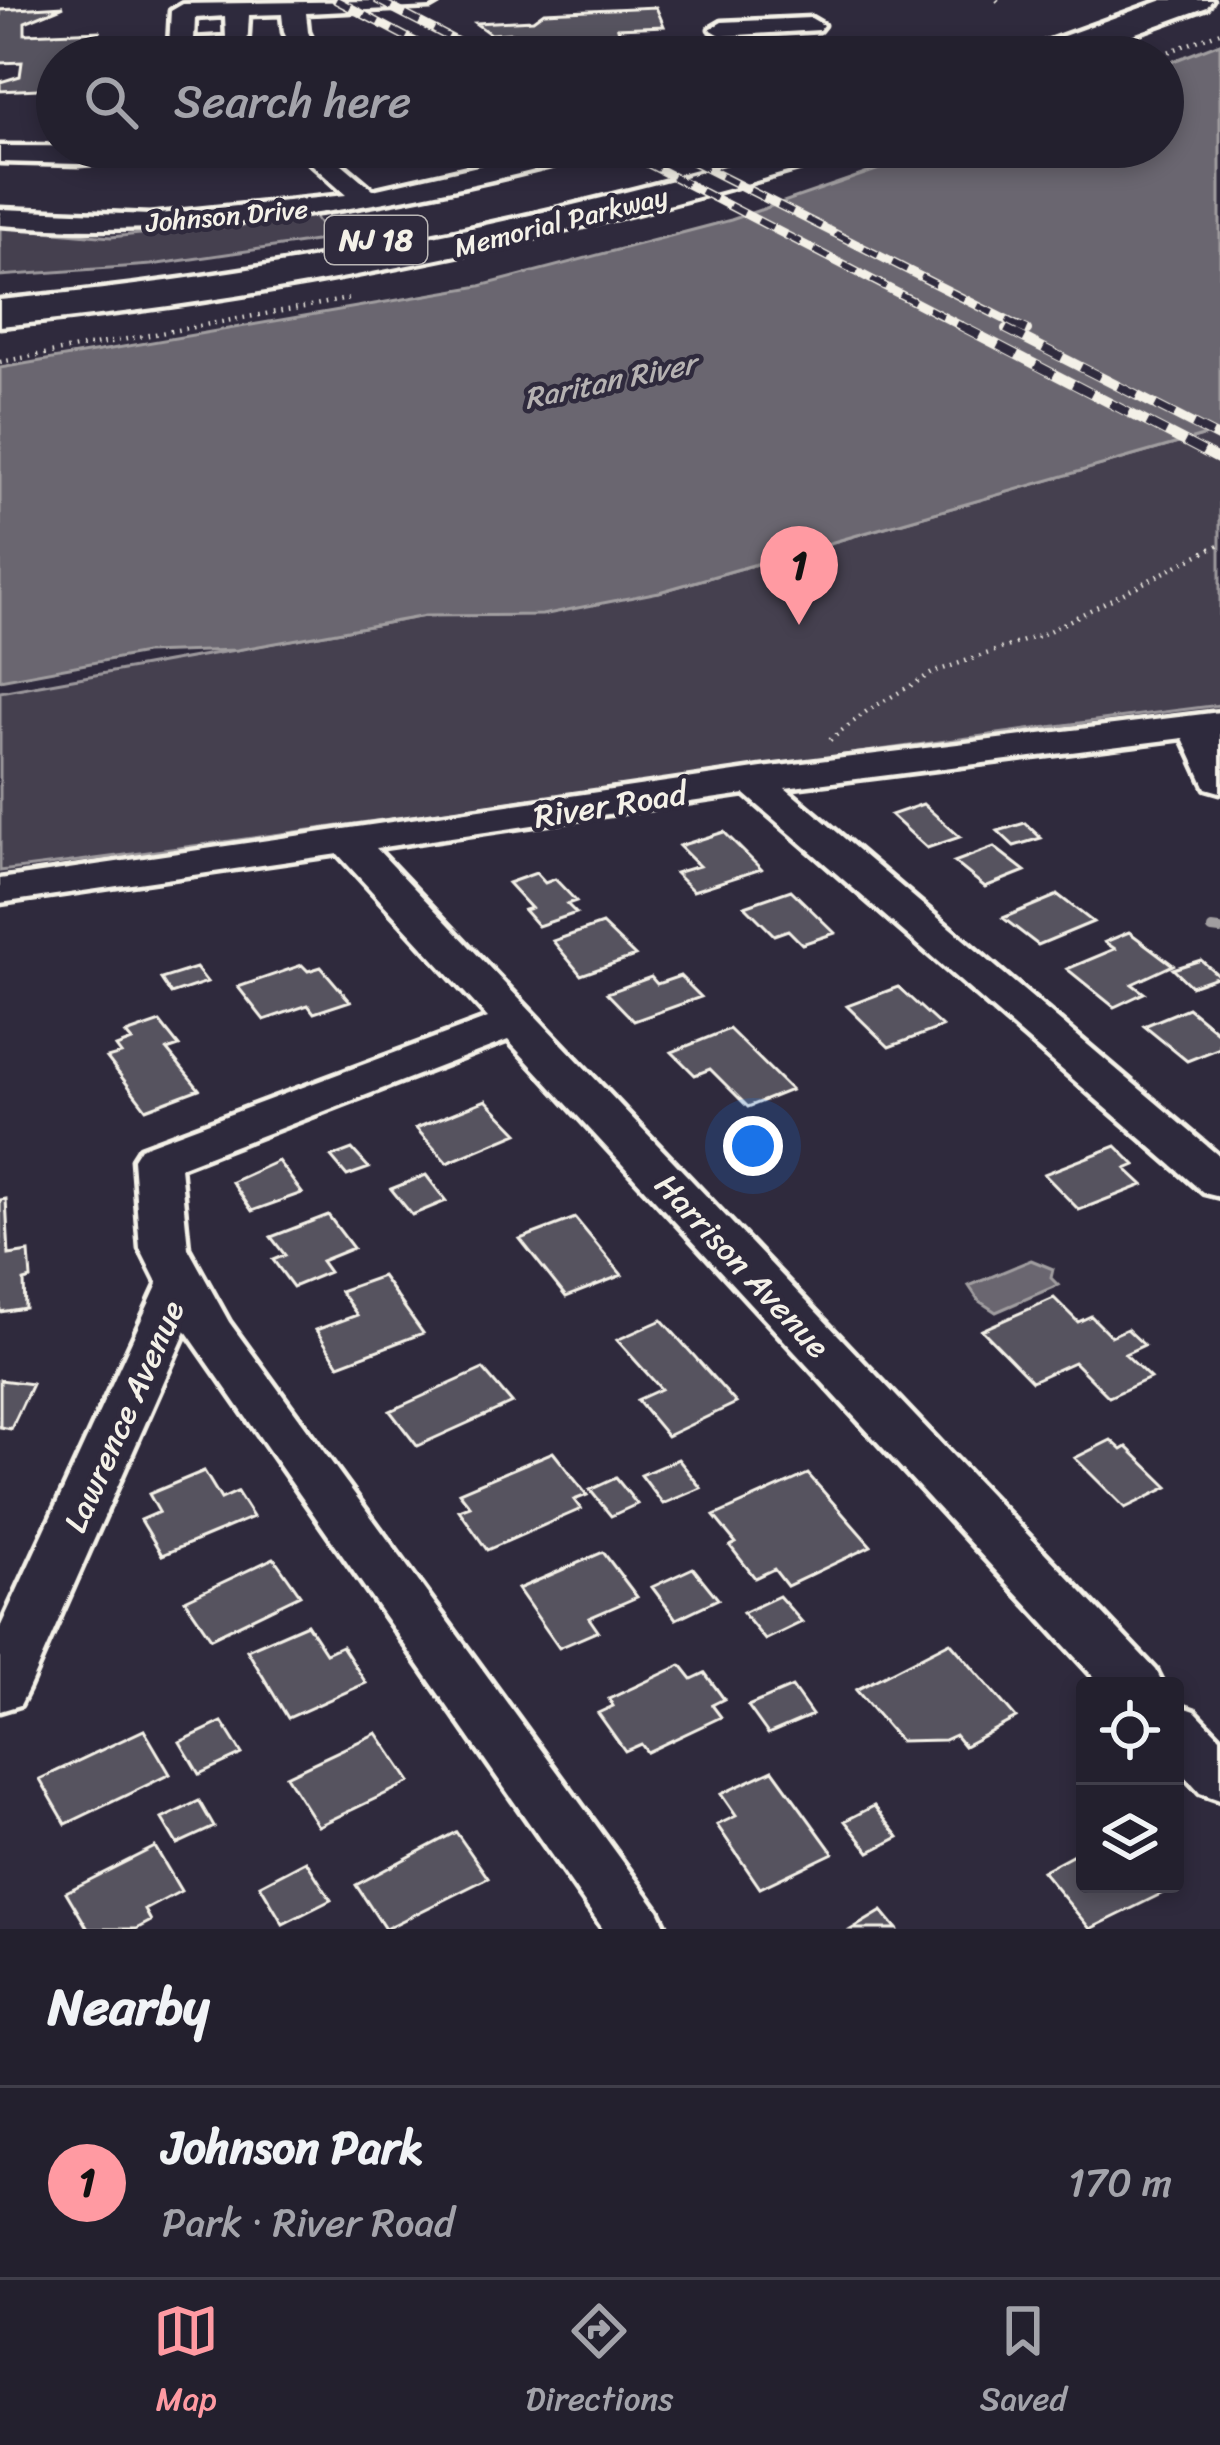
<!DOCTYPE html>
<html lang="en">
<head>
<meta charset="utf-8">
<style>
  :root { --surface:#23202e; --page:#2b2836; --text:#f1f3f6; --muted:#a3a3aa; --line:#403e4a; --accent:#ff9aa2 }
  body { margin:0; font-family:Sriracha,sans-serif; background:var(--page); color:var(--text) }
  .controls { position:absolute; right:36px; bottom:36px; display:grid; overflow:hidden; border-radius:12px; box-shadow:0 6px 18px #0003 }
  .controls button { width:108px; height:108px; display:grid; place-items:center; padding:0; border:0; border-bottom:3px solid var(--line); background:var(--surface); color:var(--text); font:60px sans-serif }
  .you { position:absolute; left:753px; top:1146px; width:42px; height:42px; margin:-30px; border:9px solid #fff; border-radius:50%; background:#1a73e8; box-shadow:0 0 0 18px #1a73e833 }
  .badge { display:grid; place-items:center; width:78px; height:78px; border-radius:50%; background:var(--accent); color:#111; font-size:39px; font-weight:700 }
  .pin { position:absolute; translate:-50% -99px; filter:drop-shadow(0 3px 6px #0008) }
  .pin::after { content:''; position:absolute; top:63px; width:42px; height:36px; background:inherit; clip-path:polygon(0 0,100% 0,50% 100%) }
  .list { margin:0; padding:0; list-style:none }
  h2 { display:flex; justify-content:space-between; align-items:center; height:156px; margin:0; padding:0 48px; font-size:51px }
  h2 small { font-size:39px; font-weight:400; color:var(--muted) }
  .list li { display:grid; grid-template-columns:78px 1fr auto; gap:36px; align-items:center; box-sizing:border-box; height:192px; padding:0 48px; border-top:3px solid var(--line) }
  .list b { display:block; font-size:45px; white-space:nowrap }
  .list p { margin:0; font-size:39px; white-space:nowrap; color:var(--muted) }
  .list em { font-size:39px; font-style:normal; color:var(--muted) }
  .icon { flex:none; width:66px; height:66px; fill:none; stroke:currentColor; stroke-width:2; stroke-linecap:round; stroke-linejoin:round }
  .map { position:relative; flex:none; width:1220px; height:1929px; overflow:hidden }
  .search { position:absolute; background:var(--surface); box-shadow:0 6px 18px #0003; left:36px; right:36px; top:36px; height:132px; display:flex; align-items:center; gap:30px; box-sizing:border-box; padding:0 42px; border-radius:66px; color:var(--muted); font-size:45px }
  .sheet { height:348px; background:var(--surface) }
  nav { display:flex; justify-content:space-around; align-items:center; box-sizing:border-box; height:168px; border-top:3px solid var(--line); background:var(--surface); font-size:33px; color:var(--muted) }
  nav a { display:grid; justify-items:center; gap:6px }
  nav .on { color:var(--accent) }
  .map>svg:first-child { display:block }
  .green { fill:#454050; stroke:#9c989c; stroke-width:3 }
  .water { fill:#6a6670; stroke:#a19ea0; stroke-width:3 }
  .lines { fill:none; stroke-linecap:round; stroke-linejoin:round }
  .stream { stroke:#a19ea0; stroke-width:10 }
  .building { fill:#56525f; stroke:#f4f1e8; stroke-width:3 }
  .minor-casing { stroke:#f4f1e8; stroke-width:9 }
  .highway-casing { stroke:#f4f1e8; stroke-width:9 }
  .path { stroke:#f4f1e8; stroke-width:4.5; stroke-dasharray:1.5 6; stroke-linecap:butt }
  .minor { fill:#2f2a3d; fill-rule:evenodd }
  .highway { fill:#2f2a3d; fill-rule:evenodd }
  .rail-far1-casing { stroke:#f4f1e8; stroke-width:9 }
  .rail-casing { stroke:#f4f1e8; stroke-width:10 }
  .rail-far1 { stroke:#2f2a3d; stroke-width:6; stroke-dasharray:16; stroke-linecap:butt }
  .rail { stroke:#2f2a3d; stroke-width:8; stroke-dasharray:21; stroke-linecap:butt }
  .labels { text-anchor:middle; stroke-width:9; stroke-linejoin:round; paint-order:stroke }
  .far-street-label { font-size:27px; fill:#f4f1e8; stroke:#2f2a3d }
  .shield { fill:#2f2a3d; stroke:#b9b5b5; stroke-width:3 }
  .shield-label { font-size:30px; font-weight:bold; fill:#f4f1e8 }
  .far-water-label { font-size:30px; font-style:italic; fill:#b6b2b2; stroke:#2f2a3d }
  .street-label { font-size:33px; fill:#f4f1e8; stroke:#2f2a3d }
</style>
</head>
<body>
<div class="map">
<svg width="1220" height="1929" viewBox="0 0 1220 1929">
  <rect width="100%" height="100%" fill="#2f2a3d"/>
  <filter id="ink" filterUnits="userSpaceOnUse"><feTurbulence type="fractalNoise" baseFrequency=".00833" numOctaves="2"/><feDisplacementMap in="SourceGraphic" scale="24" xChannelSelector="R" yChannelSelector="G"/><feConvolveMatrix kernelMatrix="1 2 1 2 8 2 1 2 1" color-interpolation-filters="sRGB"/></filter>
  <g filter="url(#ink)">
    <path class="green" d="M314 216 329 239 151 265 0 276V227L111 237Z
      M1220 431V705C813 755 407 821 0 871V692L425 616 659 592Z"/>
    <path class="water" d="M1220 43V431L659 592 542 615 425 616 237 650 145 653 0 680V368L480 286 731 220 943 147H1163V65Z
      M1031 1260 1053 1269 1051 1278 1058 1285 996 1312 979 1301 969 1286Z"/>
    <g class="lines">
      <path class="stream" d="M1212 929 1220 930"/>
    </g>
    <path class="building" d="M64 6 25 22V34L101 31 64 46 62 57H57V88L0 91V82L20 76 22 62 0 63V10Z
      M656 7 664 26 618 28 621 37 574 39 577 47 516 50 511 33 490 34 475 23 533 20 544 12Z
      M923 804 960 837 927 848 891 815Z
      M1025 823 1041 838 1014 846 998 831Z
      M724 832 761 869 693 891 675 873 699 866 679 846Z
      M994 847 1025 871 985 887 954 862Z
      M536 873 545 883 555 879 576 901 567 904 576 913 538 926 524 910 531 908 508 883Z
      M791 890 835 933 802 944 788 930 774 935 745 906Z
      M1058 895 1093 922 1038 945 1003 918Z
      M602 924 635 956 581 975 553 941Z
      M1129 932 1173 965 1132 984 1144 993 1114 1007 1067 969 1115 949 1105 942Z
      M1201 960 1219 976 1191 986 1173 969Z
      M302 965 308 971 321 967 350 1001 314 1013 308 1005 264 1020 238 987Z
      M196 968 207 982 171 994 161 979Z
      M680 976 701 997 634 1021 607 993 651 977 657 984Z
      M898 987 942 1027 889 1047 847 1006Z
      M1188 1008 1220 1034V1048L1187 1061 1144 1026Z
      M160 1022 179 1046 167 1050 199 1089 146 1109 107 1058 121 1054 116 1047 132 1041 126 1034Z
      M729 1029 791 1090 748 1107 710 1069 695 1075 672 1052Z
      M486 1100 518 1133 447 1163 416 1128Z
      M1116 1146 1135 1165 1126 1169 1143 1185 1079 1210 1044 1174Z
      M352 1149 369 1168 347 1176 331 1157Z
      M278 1161 302 1193 252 1211 232 1182Z
      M426 1175 446 1201 412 1215 391 1189Z
      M6 1199 9 1255 29 1252 31 1279 24 1281 25 1308 0 1312V1200Z
      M328 1215 353 1248 321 1261 329 1272 293 1287 273 1260 285 1255 271 1237Z
      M575 1218 622 1275 566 1297 520 1239Z
      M382 1276 423 1333 339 1365 316 1330 357 1315 340 1291Z
      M1054 1298 1078 1322 1091 1316 1111 1336 1127 1329 1144 1345 1125 1354 1150 1378 1109 1397 1074 1362 1032 1381 982 1330Z
      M662 1320 736 1403 667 1436 637 1400 661 1389 617 1340Z
      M483 1369 512 1403 417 1446 390 1411Z
      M0 1380 32 1384 11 1429 0 1427Z
      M1111 1440 1122 1450 1127 1447 1168 1487 1125 1508 1075 1458Z
      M553 1452 587 1495 574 1500 581 1509 487 1550 459 1510 470 1506 459 1492Z
      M678 1459 701 1488 663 1504 641 1475Z
      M204 1471 221 1499 237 1492 253 1517 162 1555 141 1520 159 1512 149 1494Z
      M808 1474 871 1546 787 1586 774 1569 755 1578 730 1546 736 1543 714 1516Z
      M616 1478 637 1504 611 1516 590 1490Z
      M603 1552 637 1597 589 1618 598 1631 559 1648 518 1589Z
      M274 1558 300 1595 211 1638 185 1600Z
      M693 1568 718 1599 676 1619 652 1587Z
      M779 1596 802 1622 765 1640 743 1613Z
      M307 1624 326 1653 342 1646 366 1683 288 1718 247 1650Z
      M950 1642 1016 1718 964 1746 955 1735 944 1740 900 1741 856 1690Z
      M681 1665 692 1679 705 1673 724 1699 712 1705 721 1717 647 1752 641 1744 625 1751 598 1713 613 1706 609 1699Z
      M792 1687 812 1715 768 1734 748 1706Z
      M222 1722 242 1754 199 1774 180 1742Z
      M144 1730 170 1774 66 1824 40 1779Z
      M377 1733 410 1782 318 1826 286 1776Z
      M773 1770 833 1853 760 1888 717 1825 736 1816 721 1794Z
      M199 1801 214 1827 177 1844 162 1819Z
      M874 1806 899 1837 870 1852 845 1821Z
      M456 1832 488 1878 385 1929 356 1885Z
      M155 1847 181 1891 145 1910 151 1921 136 1929H88L66 1892Z
      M1085 1848V1884H1162L1167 1891 1090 1929 1042 1871Z
      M306 1861 331 1900 283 1924 260 1885Z
      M882 1911 897 1929H852Z"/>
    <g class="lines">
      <g class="minor-casing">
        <path id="minor" d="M442 0 430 7 306 13 308 32 320 57H296L284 32 282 14 249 15 247 49 181 54 169 47 171 11 183 4ZM225 16 226 37 194 39 195 18Z
          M811 18 823 25 819 30 722 36 710 29 722 22Z
          M0 146 200 147 187 155 79 164 0 162Z
          M293 147H322L373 190 561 147H605L601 153C402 206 207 241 0 225V209L149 215 346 195Z
          M1220 712V792L1206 788 1183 738 785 788 1220 1157V1197L1204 1193 745 794 376 848 1156 1670 1164 1686H1102L508 1040 180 1167 188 1248 229 1322 658 1910 667 1929H603L186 1331 28 1689 20 1705 0 1711V1628L158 1284 140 1248 133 1159 140 1148 488 1018 338 854 0 903V879L762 768Z
          M1175 1704 1195 1711 1220 1737V1800L1200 1793 1175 1765Z"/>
      </g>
      <g class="highway-casing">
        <path id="highway" d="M1163 0H1212L1207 7 1070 57H1019L1025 50Z
          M791 147H851L845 155C568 238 289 298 0 326V300C270 275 532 223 791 147Z"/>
      </g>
      <path class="path" d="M997 0 1001 4
        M1155 57 1220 32
        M863 164 910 147
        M0 362 348 299
        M830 740 867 711 934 672 1041 635 1220 544"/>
      <use href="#minor" class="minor"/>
      <use href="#highway" class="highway"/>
      <g class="rail-far1-casing">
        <path id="rail-far1" d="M336 0 444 57
          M377 0 487 57
          M616 147 967 329
          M664 147 1024 329"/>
      </g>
      <g class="rail-casing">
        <path id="rail" d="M961 326 1220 460
          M1018 326 1027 330
          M1006 329 1220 438"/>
      </g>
      <use href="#rail-far1" class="rail-far1"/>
      <use href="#rail" class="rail"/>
    </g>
  </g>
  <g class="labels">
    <g class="far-street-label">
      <text transform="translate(227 216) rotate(-5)" y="9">Johnson Drive</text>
      <text transform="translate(561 222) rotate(-14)" y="9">Memorial Parkway</text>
    </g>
    <rect class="shield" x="325" y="216" width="102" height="48" rx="9"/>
    <g class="shield-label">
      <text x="376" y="250">NJ 18</text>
    </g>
    <g class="far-water-label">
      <text transform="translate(610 381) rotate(-12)" y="10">Raritan River</text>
    </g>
    <g class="street-label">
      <text transform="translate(610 804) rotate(-9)" y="12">River Road</text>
      <text transform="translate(743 1265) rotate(47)" y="12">Harrison Avenue</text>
      <text transform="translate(123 1416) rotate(-66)" y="12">Lawrence Avenue</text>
    </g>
  </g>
</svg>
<div class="controls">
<button><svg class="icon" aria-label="locate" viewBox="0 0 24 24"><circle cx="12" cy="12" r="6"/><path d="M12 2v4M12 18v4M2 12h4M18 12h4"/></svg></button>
<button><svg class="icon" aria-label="layers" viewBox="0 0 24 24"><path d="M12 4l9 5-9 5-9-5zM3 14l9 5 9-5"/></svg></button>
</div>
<div class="you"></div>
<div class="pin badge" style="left:799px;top:625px">1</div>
<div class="search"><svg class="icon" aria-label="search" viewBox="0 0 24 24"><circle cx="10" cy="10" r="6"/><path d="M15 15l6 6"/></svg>Search here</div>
</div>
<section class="sheet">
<h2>Nearby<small></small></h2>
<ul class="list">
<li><span class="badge">1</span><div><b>Johnson Park</b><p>Park · River Road</p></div><em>170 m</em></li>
</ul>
</section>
<nav>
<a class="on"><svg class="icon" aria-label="map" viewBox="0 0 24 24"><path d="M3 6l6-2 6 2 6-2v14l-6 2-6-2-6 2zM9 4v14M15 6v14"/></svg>Map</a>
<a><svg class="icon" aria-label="directions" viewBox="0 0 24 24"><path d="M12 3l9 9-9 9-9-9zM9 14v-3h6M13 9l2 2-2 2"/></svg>Directions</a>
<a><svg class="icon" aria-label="saved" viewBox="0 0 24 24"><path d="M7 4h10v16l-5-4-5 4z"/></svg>Saved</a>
</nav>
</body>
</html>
